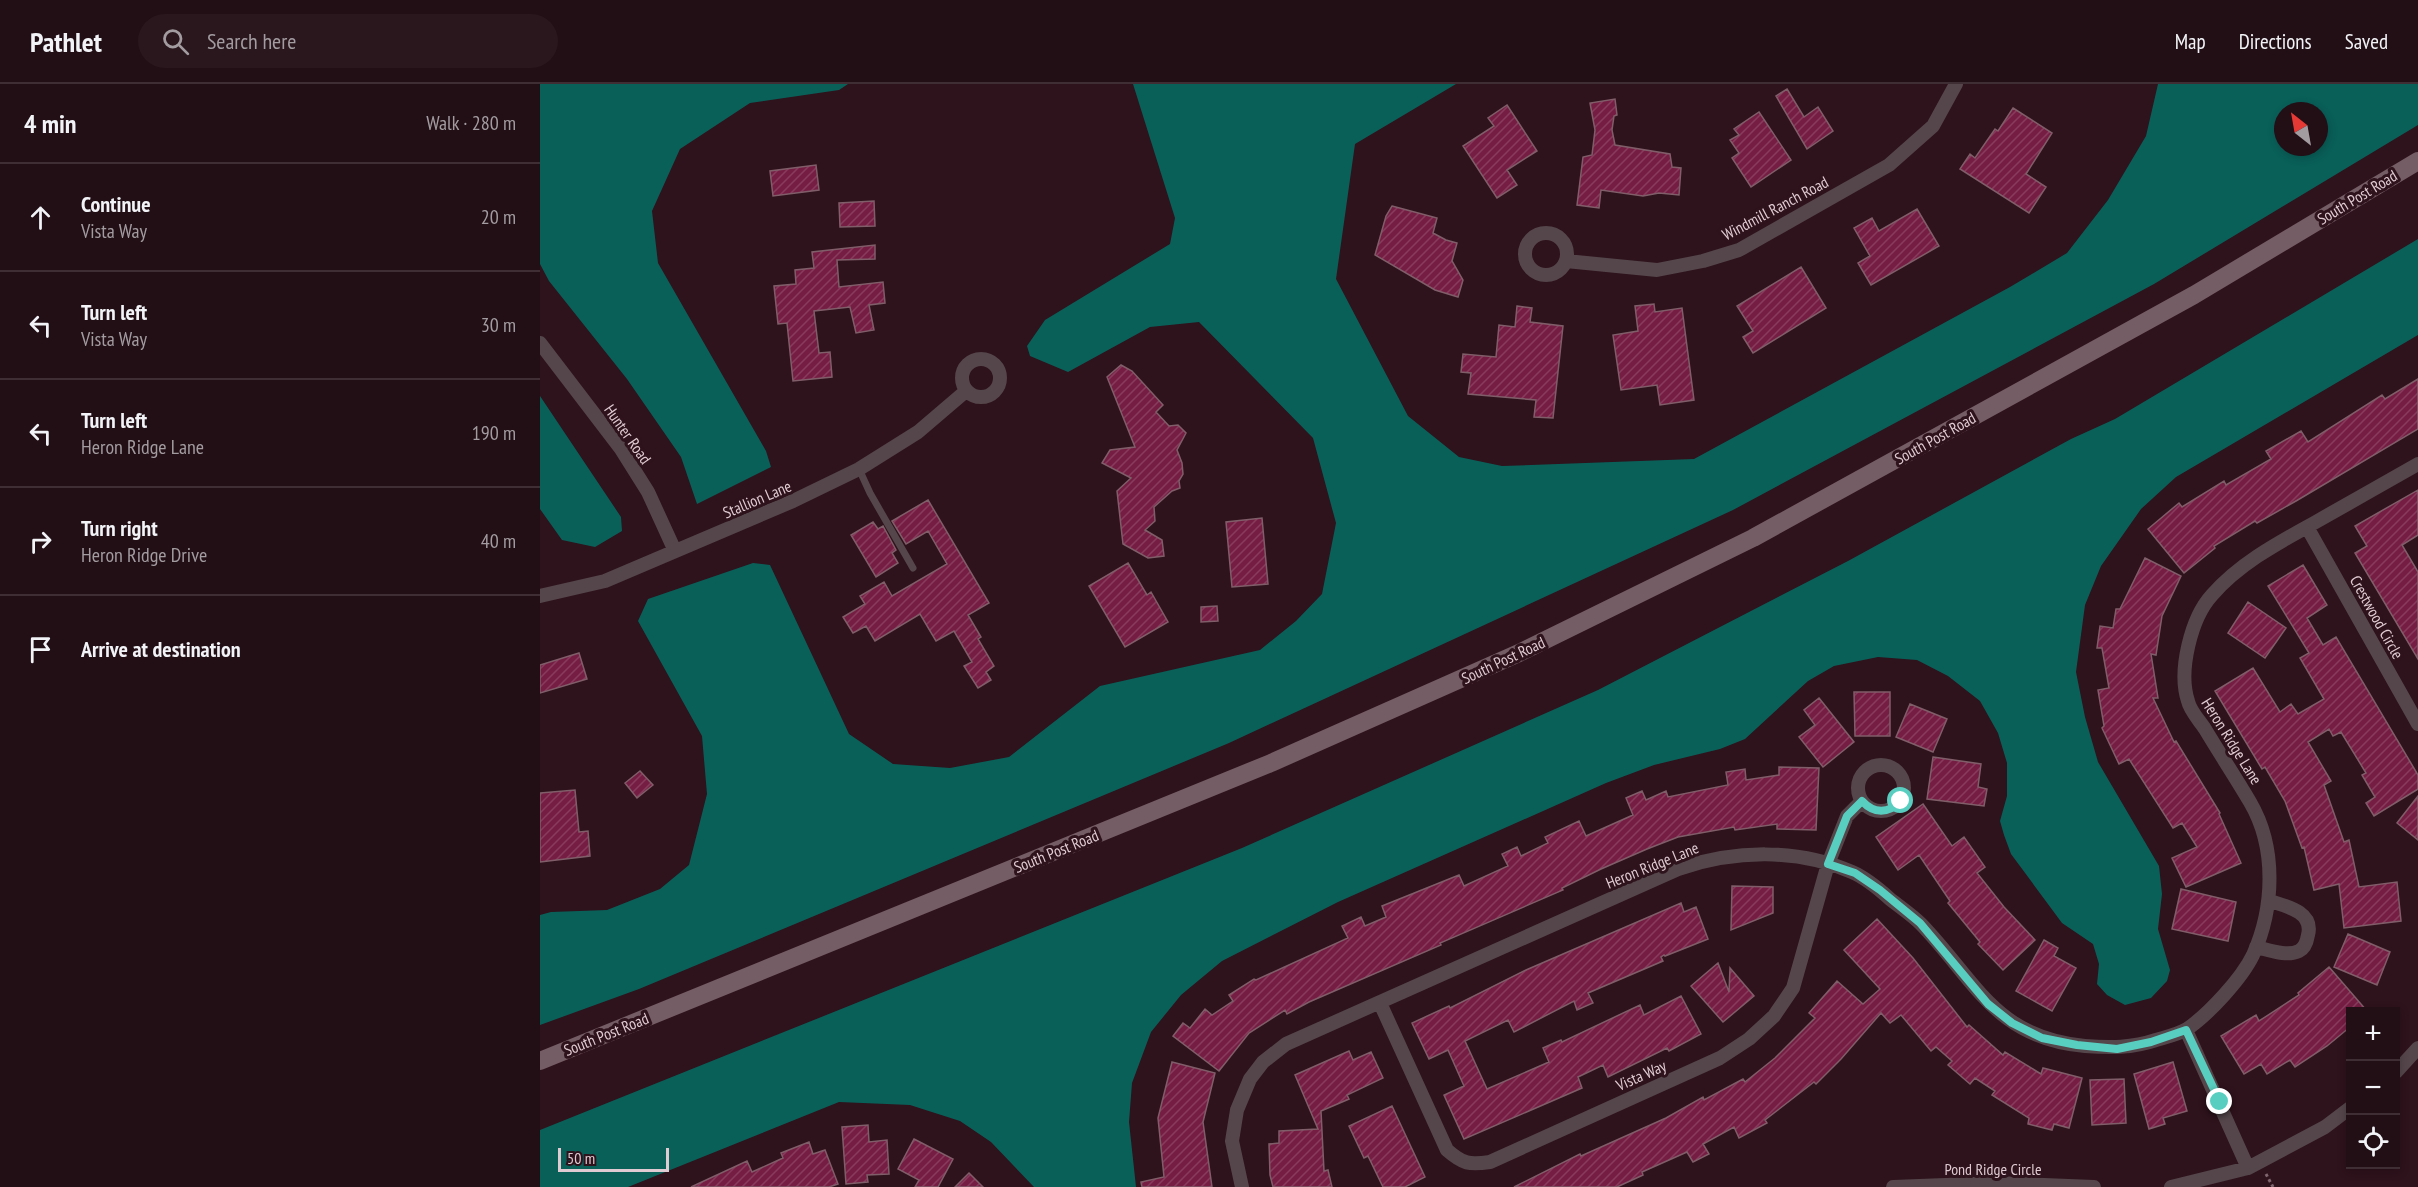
<!DOCTYPE html>
<html lang="en">
<head>
<meta charset="utf-8">
<style>
  :root { --surface:#220e15; --page:#2a171e; --text:#f1f3f6; --muted:#a29ca0; --line:#3f2e34 }
  body { margin:0; font-family:"PT Sans Narrow",sans-serif; background:var(--page); color:var(--text) }
  .controls { position:absolute; right:18px; bottom:18px; display:grid; overflow:hidden; border-radius:0px; box-shadow:0 3px 9px #0003 }
  .controls button { width:54px; height:54px; display:grid; place-items:center; padding:0; border:0; border-bottom:2px solid var(--line); background:var(--surface); color:var(--text); font:30px sans-serif }
  .compass { position:absolute; left:1734px; top:18px; width:54px; height:54px; border-radius:50%; background:var(--surface); box-shadow:0 3px 9px #0003; rotate:329deg }
  .scale { position:absolute; left:18px; bottom:15px; width:111px; box-sizing:border-box; padding-left:6px; border:3px solid #dfcbd1; border-top:0; font-size:16px; line-height:21px; white-space:nowrap; color:#dfcbd1; -webkit-text-stroke:4px #2e121c; paint-order:stroke }
  .stop { position:absolute; width:18px; height:18px; margin:-14px; border:4px solid #58cec0; border-radius:50%; background:#fff }
  .stop.end { background:#58cec0; border-color:#fff; box-shadow:0 2px 6px #0008 }
  .list { margin:0; padding:0; list-style:none }
  h2 { display:flex; justify-content:space-between; align-items:center; height:78px; margin:0; padding:0 24px; font-size:26px }
  h2 small { font-size:20px; font-weight:400; color:var(--muted) }
  .list li { display:grid; grid-template-columns:39px 1fr auto; gap:18px; align-items:center; box-sizing:border-box; height:108px; padding:0 24px; border-top:2px solid var(--line) }
  .list b { display:block; font-size:22px; white-space:nowrap }
  .list p { margin:0; font-size:20px; white-space:nowrap; color:var(--muted) }
  .list em { font-size:20px; font-style:normal; color:var(--muted) }
  .icon { flex:none; width:33px; height:33px; fill:none; stroke:currentColor; stroke-width:2; stroke-linecap:round; stroke-linejoin:round }
  .map { position:relative; flex:none; width:1878px; height:1103px; overflow:hidden }
  header { display:flex; align-items:center; gap:36px; box-sizing:border-box; height:84px; padding:0 30px; background:var(--surface); border-bottom:2px solid var(--line) }
  header strong { font-size:28px }
  nav { display:flex; gap:33px; margin-inline-start:auto; font-size:21px }
  .search { width:420px; height:54px; background:var(--page); display:flex; align-items:center; gap:15px; box-sizing:border-box; padding:0 21px; border-radius:33px; color:var(--muted); font-size:22px }
  main { display:flex }
  aside { flex:1; background:var(--surface) }
  .map>svg:first-child { display:block }
  .water { fill:#096059; fill-rule:evenodd }
  .building { fill:url(#building-hatch); stroke:#805e69; stroke-width:1.5 }
  .lines { fill:none; stroke-linecap:round; stroke-linejoin:round }
  .path { stroke:#80676f; stroke-width:3; stroke-dasharray:3 3; stroke-linecap:butt }
  .lane { stroke:#54464a; stroke-width:7 }
  .street { stroke:#54464a; stroke-width:14 }
  .secondary { stroke:#745d64; stroke-width:18 }
  .route { stroke:#58cec0; stroke-width:8 }
  .labels { text-anchor:middle; stroke-width:6; stroke-linejoin:round; paint-order:stroke }
  .street-label { font-size:16px; fill:#dfcbd1; stroke:#2e121c }
</style>
</head>
<body>
<header>
<strong>Pathlet</strong>
<div class="search"><svg class="icon" aria-label="search" viewBox="0 0 24 24"><circle cx="10" cy="10" r="6"/><path d="M15 15l6 6"/></svg>Search here</div>
<nav><a>Map</a><a>Directions</a><a>Saved</a></nav>
</header>
<main>
<aside>
<h2>4 min<small>Walk · 280 m</small></h2>
<ul class="list">
<li><svg class="icon" aria-label="ahead" viewBox="0 0 24 24"><path d="M12 20V5M6 11l6-6 6 6"/></svg><div><b>Continue</b><p>Vista Way</p></div><em>20 m</em></li>
<li><svg class="icon" aria-label="left" viewBox="0 0 24 24"><path d="M17 20v-9H6M10 6l-5 5 5 5"/></svg><div><b>Turn left</b><p>Vista Way</p></div><em>30 m</em></li>
<li><svg class="icon" aria-label="left" viewBox="0 0 24 24"><path d="M17 20v-9H6M10 6l-5 5 5 5"/></svg><div><b>Turn left</b><p>Heron Ridge Lane</p></div><em>190 m</em></li>
<li><svg class="icon" aria-label="right" viewBox="0 0 24 24"><path d="M7 20v-9h11M14 6l5 5-5 5"/></svg><div><b>Turn right</b><p>Heron Ridge Drive</p></div><em>40 m</em></li>
<li><svg class="icon" aria-label="arrive" viewBox="0 0 24 24"><path d="M6 21V4h12l-3 4 3 4H6"/></svg><div><b>Arrive at destination</b></div></li>
</ul>
</aside>
<div class="map">
<svg width="1878" height="1103" viewBox="0 0 1878 1103">
  <defs>
    <pattern id="building-hatch" width="6" height="6" patternUnits="userSpaceOnUse" patternTransform="scale(1.5)"><rect width="6" height="6" fill="#751d43"/><path d="M-1 1l2-2M0 6l6-6M5 7l2-2" fill="none" stroke="#883c5d"/></pattern>
  </defs>
  <rect width="100%" height="100%" fill="#2e121c"/>
  <path class="water" d="M0 0H308L299 6 210 19 140 65 112 127 118 179 226 367 231 383 157 420 141 373 87 295 9 197 0 180Z
    M593 0H916L815 60 796 195 868 332 919 373 962 382 1154 375 1470 203 1527 169 1568 116 1606 52 1618 0H1878V41L1614 200 1193 426 689 659 99 905 0 941V831L11 828 67 826 120 805 149 781 167 710 162 652 98 537 108 515 213 479 230 481 309 650 353 680 410 684 469 673 560 602 720 566 756 537 782 510 796 439 773 354 659 238 610 243 528 288 490 272 487 262 505 236 630 160 635 134ZM1743 27H1779V63H1743Z
    M1878 155V251L1636 393 1601 425 1561 482 1545 521 1536 588 1545 633 1558 678 1619 782 1622 810 1618 845 1630 886 1627 897 1611 914 1585 921 1567 911 1557 900 1559 880 1553 860 1522 839 1471 770 1464 751 1460 737 1467 712V679L1458 649 1440 617 1408 592 1377 576 1338 573 1294 582 1268 597 1205 655 1180 665 1114 681 1066 699 798 818 682 877 641 911 611 948 592 999 589 1038 596 1103H494L451 1058 420 1037 370 1021 299 1018 88 1103H0V1046L702 764 1058 606 1308 477 1531 355 1575 335Z
    M0 312 81 433 82 447 55 463 22 456 0 425Z"/>
  <path class="building" d="M1247 5 1264 33 1278 23 1293 47 1267 65 1236 12Z
    M1075 15 1077 31 1074 32 1072 46 1075 61 1130 70 1132 83 1141 84 1139 111 1119 109 1103 112 1061 106 1059 124 1037 121 1043 73 1052 71 1055 46 1050 19Z
    M967 21 997 67 967 86 977 101 957 114 923 62 954 42 948 34Z
    M1473 24 1512 49 1486 90 1506 103 1489 129 1420 85 1430 70 1435 74 1455 45 1458 47Z
    M1219 28 1251 76 1211 103 1192 74 1199 69 1190 56 1199 51 1194 45Z
    M276 81 279 106 233 112 230 87Z
    M334 117 335 142 300 143 299 119Z
    M852 122 897 134 893 149 906 156 917 159 912 177 923 196 918 213 895 206 835 171 846 132Z
    M1377 125 1399 162 1331 201 1318 179 1330 172 1314 144 1332 134 1339 147Z
    M335 161V175L297 176 299 203 343 198 345 219 329 221 334 246 316 249 310 223 274 227 279 269 290 268 292 293 253 297 247 239 238 240 234 202 256 200 255 186 274 184 272 168Z
    M1261 183 1286 224 1213 269 1203 253 1213 247 1197 222Z
    M1114 220 1115 228 1142 224 1154 316 1120 321 1117 301 1081 306 1073 251 1098 247 1095 222Z
    M977 222 992 224 990 238 1023 242 1013 334 994 333 996 316 928 310 931 289 921 288 923 270 956 273 959 241 975 243Z
    M581 281 592 287 623 321 616 328 629 342 638 341 646 349 637 366 642 379 643 390 639 397 640 404 632 407 614 423 615 437 605 446 622 456 624 472 608 474 583 460 577 407 591 394 562 379 570 366 595 363 567 293Z
    M1878 295V345L1756 417 1717 439 1715 437 1674 462 1675 464 1644 489 1608 445 1639 419 1642 423 1684 397 1686 401 1731 375 1726 367 1761 347 1768 358 1842 311 1845 315Z
    M1878 406V451L1862 461 1878 488V575L1815 469 1827 462 1815 442Z
    M388 416 449 519 428 531 441 553 438 555 454 582 446 588 451 596 438 604 424 582 432 578 414 547 396 557 380 530 335 557 326 542 313 549 303 533 325 520 320 512 344 498 352 512 407 480 388 447 366 460 352 437Z
    M722 434 728 500 692 503 686 438Z
    M333 438 338 445 343 442 356 466 352 469 358 479 336 493 311 451Z
    M1605 474 1641 492 1622 532 1616 571 1611 570 1618 614H1613L1634 658 1636 657 1680 729 1679 730 1701 779 1646 803 1632 774 1657 763 1642 739 1633 744 1589 675 1579 680 1562 644 1564 642 1558 606 1569 604 1562 564H1557L1560 542 1573 544 1576 525H1580Z
    M588 479 607 511 611 508 628 538 585 563 549 502Z
    M1763 481 1787 521 1767 534 1783 561 1796 553 1878 691V705L1834 732 1826 719 1835 713 1822 691 1826 689 1801 648 1793 652 1789 645 1768 658 1791 697 1784 701 1804 758 1809 756 1819 803 1857 798 1861 837 1804 844 1799 800 1774 806 1764 763 1762 764 1745 717 1725 683 1722 685 1675 607 1713 584 1740 628 1751 620 1758 630 1784 615 1760 574 1769 569 1728 502Z
    M1708 518 1746 544 1725 574 1688 549Z
    M677 522 678 537 661 538V523Z
    M39 569 47 595 0 609V581Z
    M1314 608H1350V652H1315Z
    M1279 614 1314 658 1283 683 1259 653 1275 641 1264 626Z
    M1370 620 1407 635 1393 668 1356 653Z
    M1393 673 1441 680 1438 703 1447 705 1444 722 1387 715Z
    M1239 683 1279 684 1276 746 1237 745V740L1195 746 1194 743 1138 753 1107 765 1061 785 1022 804 1023 806 900 859 901 861 769 918 747 930 745 926 709 949 679 987 633 952 643 939 650 944 665 925 672 931 693 917 689 911 714 895 716 896 808 854 802 842 821 833 825 842 846 833 842 822 919 791 924 802 968 782 962 770 977 763 981 772 1008 759 1005 753 1039 737 1046 752 1093 731 1086 714 1102 707 1106 716 1126 707 1128 713 1188 701 1186 688 1205 685 1206 696 1239 691Z
    M100 687 113 701 97 714 85 699Z
    M35 706 39 748 48 747 50 772 0 778V709Z
    M1878 712V756L1857 739Z
    M1383 720 1412 762 1424 753 1445 783 1437 789 1464 823 1495 856 1463 886 1438 860 1440 858 1408 819 1410 817 1379 771 1358 786 1336 753Z
    M1192 802 1233 803V829L1191 846Z
    M1641 805 1696 818 1688 857 1632 845Z
    M1141 819 1144 828 1156 823 1168 855 1125 872 1124 871 1121 873 1123 877 1048 909 1053 919 1037 926 1034 917 974 948 968 936 925 957 947 1005 1009 978 1003 964 1021 956 1022 958 1100 921 1104 931 1141 912 1161 950 1129 967 1127 964 1068 993 1063 981 1038 993 1042 1004 924 1055 904 1011 924 1002 908 966 889 975 872 939 909 922 910 924 986 886Z
    M1337 835 1373 874 1427 943 1429 941 1463 971 1465 968 1501 990 1503 984 1542 994 1529 1044 1514 1040 1512 1046 1488 1040 1489 1034 1452 1011 1455 1007 1435 994 1430 1000 1408 981 1412 977 1396 963 1391 967 1361 931 1350 939 1341 929 1301 975 1276 1000 1274 998 1225 1036 1227 1039 1199 1054 1194 1043 1163 1060 1169 1070 1153 1078 1147 1068 1102 1088 1103 1091 1077 1103H974L1040 1070 1041 1072 1126 1034 1163 1013 1164 1016 1203 995 1205 998 1235 974 1275 934 1269 929 1297 897 1323 920 1340 905 1304 866Z
    M1808 850 1850 868 1837 901 1794 883Z
    M1504 856 1518 864 1514 872 1536 884 1512 927 1476 907Z
    M1178 879 1189 908 1190 884 1214 912 1183 938 1151 902Z
    M1789 883 1827 927H1810V943L1787 962 1755 983 1750 976 1727 990 1721 980 1704 990 1681 952 1716 931 1719 937 1759 911 1758 909Z
    M809 967 813 976 831 968 843 994 807 1011 809 1015 781 1027 784 1087 788 1086 792 1103H733L730 1091 729 1060 739 1059V1047L778 1045 755 991Z
    M632 978 675 989 663 1038 672 1103H602L601 1098 624 1093 618 1034Z
    M1633 978 1647 1027 1623 1034 1625 1040 1609 1045 1594 990Z
    M1584 995 1586 1039 1552 1041 1550 996Z
    M852 1022 885 1093 865 1103H843L828 1072 824 1074 809 1042Z
    M328 1041 329 1058 347 1056 349 1090 327 1091 328 1098 306 1100 302 1043Z
    M374 1055 413 1075 398 1103H375L379 1096 358 1085Z
    M269 1058 273 1070 285 1066 298 1100 289 1103H151L207 1077 212 1088 243 1074 241 1069Z
    M429 1089 443 1103H415Z"/>
  <g class="lines">
    <path class="path" d="M1726 1090 1733 1103"/>
    <path class="lane" d="M319 385 330 409 373 484"/>
    <path class="street" d="M985 170a21 21 0 1 1 42 0a21 21 0 1 1-42 0Z
      M1026 177 1117 186 1163 177 1199 166 1349 81 1393 42 1416 0
      M0 259 81 365 108 408 135 467
      M422 294a19 19 0 1 1 38 0a19 19 0 1 1-38 0Z
      M1767 443 1878 640
      M0 512 65 497 253 417 319 385 378 348 426 307
      M1318 704a23 23 0 1 1 46 0a23 23 0 1 1-46 0Z
      M1716 863C1729 866 1747 873 1759 867 1765 864 1767 857 1768 851 1774 828 1746 822 1730 817
      M840 919 907 1066C923 1080 929 1081 950 1078L1180 974 1209 955 1234 932 1253 904 1288 780 1307 732 1322 717
      M1646 946 1708 1084
      M1856 988 1878 964
      M702 1103 692 1057 697 1026 710 995 723 978 746 960 1138 785C1194 766 1257 764 1312 788 1326 794 1339 805 1350 815 1360 823 1372 831 1381 840 1436 897 1455 954 1545 962 1570 964 1592 964 1616 956 1626 953 1639 950 1647 945 1669 930 1702 894 1713 871 1734 824 1737 764 1710 718 1696 694 1680 670 1665 645 1660 637 1650 627 1648 617 1638 587 1651 534 1672 511 1700 479 1738 459 1774 439 1809 419 1843 400 1878 380
      M1353 1103 1457 1099 1554 1103
      M1631 1103 1708 1084 1785 1043 1810 1024"/>
    <path class="secondary" d="M0 977 731 679 979 569 1213 454 1654 211 1878 77"/>
  </g>
  <g class="lines">
    <path class="route" d="M1361 717C1348 730 1334 730 1322 717L1307 732 1288 780 1315 789 1340 806 1380 839 1448 920 1472 939 1502 954 1537 961 1577 965 1611 958 1646 946 1680 1018"/>
  </g>
  <g class="labels">
    <g class="street-label">
      <text transform="translate(1817 113) rotate(-31)" y="6">South Post Road</text>
      <text transform="translate(1235 124) rotate(-28)" y="6">Windmill Ranch Road</text>
      <text transform="translate(88 350) rotate(55)" y="6">Hunter Road</text>
      <text transform="translate(1395 354) rotate(-29)" y="6">South Post Road</text>
      <text transform="translate(217 415) rotate(-23)" y="6">Stallion Lane</text>
      <text transform="translate(1837 533) rotate(61)" y="6">Crestwood Circle</text>
      <text transform="translate(963 576) rotate(-25)" y="6">South Post Road</text>
      <text transform="translate(1692 657) rotate(58)" y="6">Heron Ridge Lane</text>
      <text transform="translate(516 767) rotate(-22)" y="6">South Post Road</text>
      <text transform="translate(1112 781) rotate(-22)" y="6">Heron Ridge Lane</text>
      <text transform="translate(66 950) rotate(-22)" y="6">South Post Road</text>
      <text transform="translate(1101 991) rotate(-24)" y="6">Vista Way</text>
      <text x="1453" y="1091">Pond Ridge Circle</text>
    </g>
  </g>
</svg>
<div class="controls">
<button>+</button>
<button>−</button>
<button><svg class="icon" aria-label="locate" viewBox="0 0 24 24"><circle cx="12" cy="12" r="6"/><path d="M12 2v4M12 18v4M2 12h4M18 12h4"/></svg></button>
</div>
<svg class="compass" viewBox="-18 -18 36 36"><path d="M0-13l5 13h-10z" fill="#e53935"/><path d="M0 13l5-13h-10z" fill="#a29ca0"/></svg>
<div class="scale">50 m</div>
<div class="stop" style="left:1361px;top:717px"></div>
<div class="stop end" style="left:1680px;top:1018px"></div>
</div>
</main>
</body>
</html>
